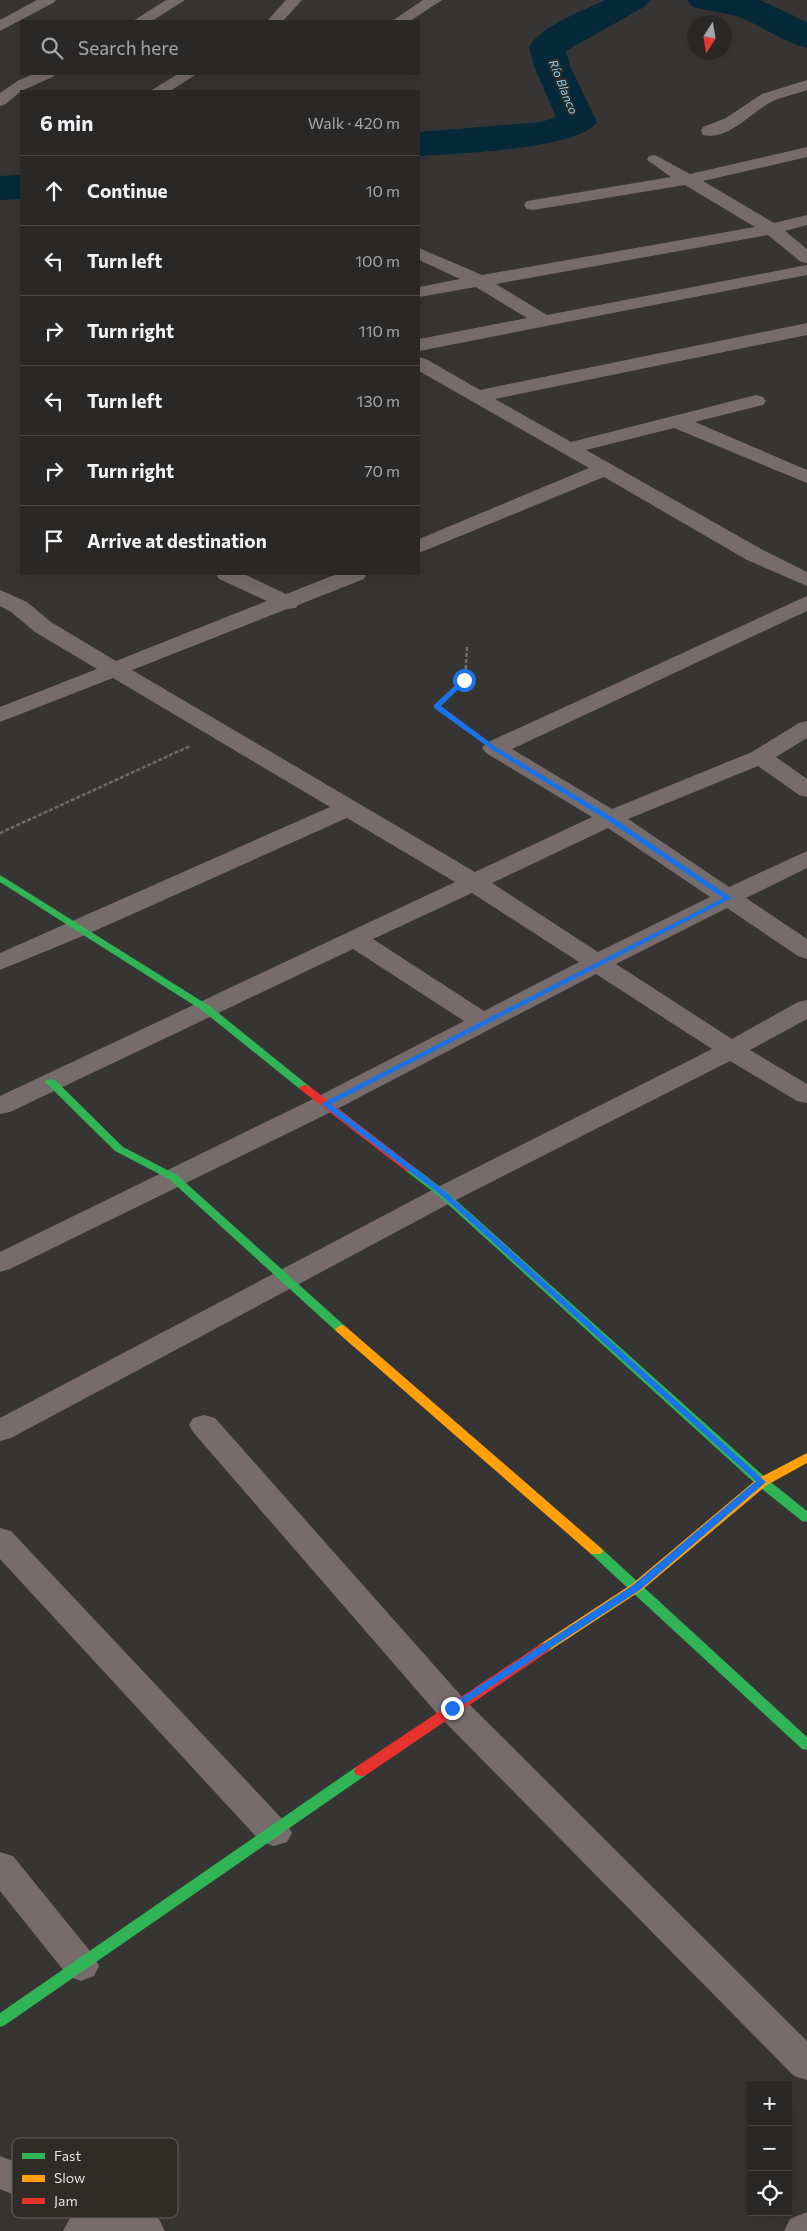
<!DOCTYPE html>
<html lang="en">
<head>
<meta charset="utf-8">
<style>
  :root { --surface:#292826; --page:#353432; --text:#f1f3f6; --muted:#a5a6a7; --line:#454443 }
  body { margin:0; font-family:Commissioner,sans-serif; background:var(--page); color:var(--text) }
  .controls { position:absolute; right:15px; bottom:15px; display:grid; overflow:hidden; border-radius:0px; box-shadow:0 5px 20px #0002 }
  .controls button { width:45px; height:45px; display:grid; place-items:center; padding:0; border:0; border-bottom:1px solid var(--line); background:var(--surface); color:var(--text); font:25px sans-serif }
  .compass { position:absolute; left:687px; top:15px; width:45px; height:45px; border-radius:50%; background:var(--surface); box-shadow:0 5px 20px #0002; rotate:192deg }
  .stop { position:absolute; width:15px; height:15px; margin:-11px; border:4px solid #1a73e8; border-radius:50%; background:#fff }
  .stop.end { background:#1a73e8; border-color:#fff; box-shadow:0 1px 5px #0008 }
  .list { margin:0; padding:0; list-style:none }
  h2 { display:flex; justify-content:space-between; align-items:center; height:65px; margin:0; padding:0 20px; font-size:21px }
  h2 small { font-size:16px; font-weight:400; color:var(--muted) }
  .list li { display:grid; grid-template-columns:32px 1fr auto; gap:15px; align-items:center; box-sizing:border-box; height:70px; padding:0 20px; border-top:1px solid var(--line) }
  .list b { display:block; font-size:19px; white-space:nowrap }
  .list em { font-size:16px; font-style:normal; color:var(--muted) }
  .icon { flex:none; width:28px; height:28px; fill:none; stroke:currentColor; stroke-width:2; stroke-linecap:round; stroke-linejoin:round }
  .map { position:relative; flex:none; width:807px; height:2231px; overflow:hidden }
  .search { position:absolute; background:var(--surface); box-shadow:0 5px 20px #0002; left:20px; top:20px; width:400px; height:55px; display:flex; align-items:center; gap:12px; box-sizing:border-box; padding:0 18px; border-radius:0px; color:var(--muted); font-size:19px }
  .panel { position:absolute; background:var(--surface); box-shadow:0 5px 20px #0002; left:20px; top:90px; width:400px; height:485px; border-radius:0px }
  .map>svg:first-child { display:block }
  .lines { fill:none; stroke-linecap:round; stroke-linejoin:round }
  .river { fill:#052938; fill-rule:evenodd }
  .path { stroke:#706b69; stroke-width:2.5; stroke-dasharray:4 2; stroke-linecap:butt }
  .street { fill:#766c6c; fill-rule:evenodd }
  .fast { fill:#30b455; fill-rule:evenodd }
  .slow { fill:#ff9f0a; fill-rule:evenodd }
  .jam { fill:#e5322d; fill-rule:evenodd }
  .route { fill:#1a73e8 }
  .labels { text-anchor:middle; stroke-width:4; stroke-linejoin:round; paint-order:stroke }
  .far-water-label { font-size:12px; font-style:italic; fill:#84d2f7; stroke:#2f2c27 }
  .key { fill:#2f2c27; stroke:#65625e; stroke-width:1 }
  .key-label { font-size:14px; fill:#e4e1de }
</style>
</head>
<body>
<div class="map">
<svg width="807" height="2231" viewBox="0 0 807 2231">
  <rect width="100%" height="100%" fill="#373533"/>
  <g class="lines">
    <path class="river" d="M605 0H650L644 7 566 51 570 66 597 122C578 150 455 153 419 156V132L541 122 556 117 534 66 529 47C544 24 581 12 605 0Z
      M687 0H760L807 22V48C783 42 762 26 739 17 725 12 708 11 693 7Z
      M21 175V199L0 200V176Z"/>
    <path class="path" d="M467 647 465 680 437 707 470 732
      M0 833 190 746"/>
    <path class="street" d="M37 0H56L53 3 0 31V20Z
      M166 0H185L152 21H133Z
      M286 0H302L283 21H267Z
      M423 0H442L410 21H392Z
      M34 74H55L53 77 21 91 6 104 0 106V93L19 80Z
      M178 74H197L170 91H150Z
      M807 80V90C796 94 784 96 773 101 752 111 729 141 703 135L701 131 703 127 726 118 762 94Z
      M807 147V157L703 181 774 223 807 215V225L785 231 807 249V263L801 262 768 235 496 284 547 315 807 265V275L419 351V339L527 318 476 287 419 297V287L460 279 419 260V248L482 275 755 227 685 185 533 210 527 209 524 205 527 201 671 177 647 160 649 156 655 155 690 174Z
      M807 323V335L495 399 571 442 756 395 763 397 766 401 763 405 695 422 807 470V483L674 428 586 450 763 550 807 572V586L747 560 604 477 419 553V539L589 468 419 371V357L426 359 480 390Z
      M216 574H244L286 594 337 574H367L364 579 298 605 296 608 287 609 132 670 475 872 592 817 486 753 482 748 486 743 807 596V611L512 749 612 809 752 752 799 723 807 721V738L776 757 807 779V797L799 795 758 766 628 819 729 887 807 851V868L746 898 807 939V959L798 956 727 908 616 964 732 1039 798 1002 807 1000V1019L750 1050 807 1084V1103L797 1101 730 1061 454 1201 11 1438 0 1441V1418L434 1189 712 1049 596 974 335 1110 10 1269 0 1272V1252L315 1098 464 1021 353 949 10 1112 0 1114V1096L455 882 347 818 90 933 0 970V953L330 807 113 678 0 722V707L97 669 35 632 11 612 0 606V590L27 602 51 622 116 661 267 601 219 579ZM608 828 710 897 598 952 492 883ZM472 893 579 962 484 1011 373 939Z
      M204 1415 215 1418 464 1699 807 2041V2080L794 2076 440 1717 193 1432 189 1425 193 1418Z
      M0 1528 11 1531 287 1824 292 1833 287 1842 274 1846 261 1842 0 1559Z
      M0 1852 13 1856 94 1956 99 1966 94 1976 81 1981 68 1976 0 1891Z
      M0 2156 159 2219 165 2231H63L70 2218 0 2189Z
      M807 2212V2231H784L790 2219Z"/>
    <path class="fast" d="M0 875 211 1007 309 1086 311 1088 309 1090H301L203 1011 0 882Z
      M51 1079 55 1080 123 1147 177 1175 345 1326 347 1329 345 1332H337L169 1179 115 1151 47 1084 45 1082 47 1080Z
      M410 1166 414 1167 448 1193 767 1479 807 1511V1522L802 1521 757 1485 440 1197 406 1171 404 1169 406 1167Z
      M596 1546 601 1548 807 1737V1750L802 1749 591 1554 589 1551 591 1548Z
      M361 1766 366 1767 368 1771 366 1775 5 2025 0 2027V2013L356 1767Z"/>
    <path class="slow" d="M341 1325 345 1326 601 1548 603 1551 601 1554H591L337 1332 335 1329Z
      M807 1453V1463L767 1485 642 1590 549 1651 544 1653 539 1651 537 1648 539 1645 632 1584 757 1479Z"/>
    <path class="jam" d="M305 1085 309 1086 414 1167 416 1169 414 1171H406L301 1090 299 1088 301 1086Z
      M544 1643 549 1645 551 1648 549 1651 366 1775 361 1776 356 1775 354 1771 356 1767 539 1645Z"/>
  </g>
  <path class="route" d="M462 679 468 680 441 706 496 747 612 817 732 898 331 1104 447 1193 766 1482 640 1590 452 1712 449 1711V1706L633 1585 756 1481 442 1196 321 1104 723 898 607 820 491 749 434 708V705Z"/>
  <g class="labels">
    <g class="far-water-label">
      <text transform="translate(563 87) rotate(68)" y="4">Río Blanco</text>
    </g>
  </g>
  <rect x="12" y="2138" width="166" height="80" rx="8" class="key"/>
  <rect x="22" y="2153" width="23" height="6" fill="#30b455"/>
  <rect x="22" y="2175" width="23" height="7" fill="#ff9f0a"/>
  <rect x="22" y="2198" width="23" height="6" fill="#e5322d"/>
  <g class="key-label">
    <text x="54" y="2161">Fast</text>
    <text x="54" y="2183">Slow</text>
    <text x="54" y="2206">Jam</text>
  </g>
</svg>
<div class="controls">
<button>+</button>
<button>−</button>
<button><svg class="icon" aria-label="locate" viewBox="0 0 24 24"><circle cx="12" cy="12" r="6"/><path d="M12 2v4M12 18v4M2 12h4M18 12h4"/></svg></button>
</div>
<svg class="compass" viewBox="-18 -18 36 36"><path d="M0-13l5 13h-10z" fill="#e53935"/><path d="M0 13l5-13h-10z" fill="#a5a6a7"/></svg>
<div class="stop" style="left:464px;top:680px"></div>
<div class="stop end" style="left:452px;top:1708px"></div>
<div class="search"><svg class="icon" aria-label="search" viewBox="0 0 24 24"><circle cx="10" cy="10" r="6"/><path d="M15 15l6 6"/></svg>Search here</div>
<section class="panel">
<h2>6 min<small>Walk · 420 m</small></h2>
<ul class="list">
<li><svg class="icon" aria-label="ahead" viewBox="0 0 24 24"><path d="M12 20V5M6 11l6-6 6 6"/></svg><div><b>Continue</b></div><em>10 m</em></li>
<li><svg class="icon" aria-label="left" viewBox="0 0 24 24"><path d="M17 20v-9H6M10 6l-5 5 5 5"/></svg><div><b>Turn left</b></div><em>100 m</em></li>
<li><svg class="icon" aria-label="right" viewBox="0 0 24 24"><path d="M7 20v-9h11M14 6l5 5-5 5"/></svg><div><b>Turn right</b></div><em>110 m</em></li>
<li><svg class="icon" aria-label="left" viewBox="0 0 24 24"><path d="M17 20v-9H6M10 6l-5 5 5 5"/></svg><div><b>Turn left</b></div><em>130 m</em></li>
<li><svg class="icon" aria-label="right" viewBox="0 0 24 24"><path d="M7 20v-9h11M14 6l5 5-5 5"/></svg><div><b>Turn right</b></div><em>70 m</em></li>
<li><svg class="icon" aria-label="arrive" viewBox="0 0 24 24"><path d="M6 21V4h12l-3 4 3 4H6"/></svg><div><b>Arrive at destination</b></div></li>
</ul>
</section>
</div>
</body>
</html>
